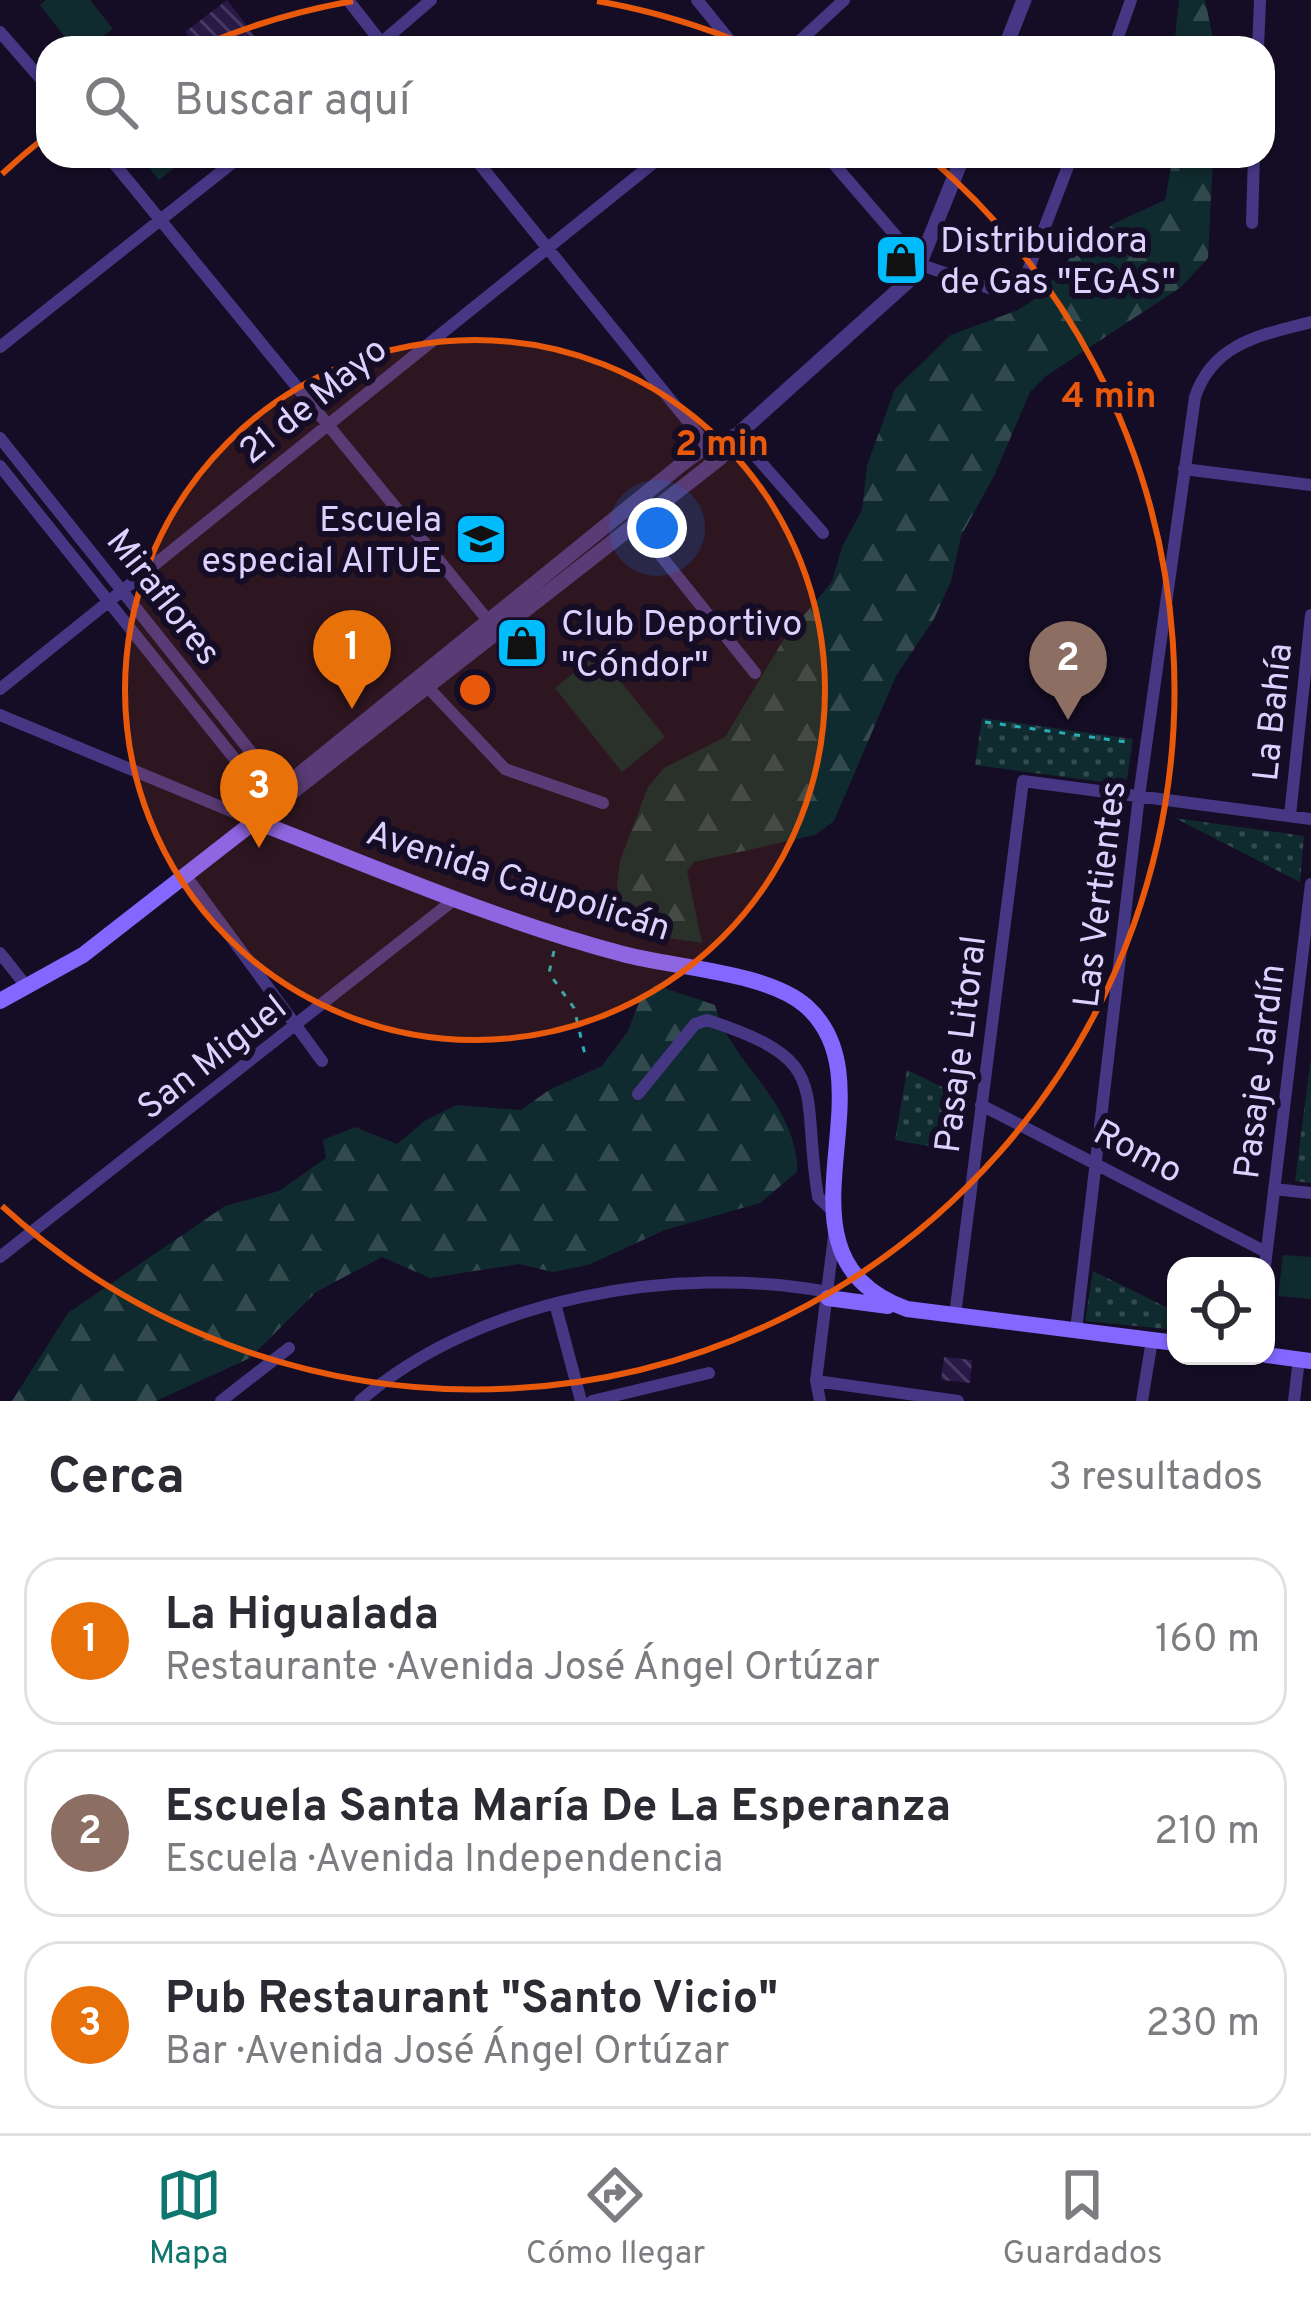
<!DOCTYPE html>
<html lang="es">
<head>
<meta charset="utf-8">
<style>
  :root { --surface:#fff; --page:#f2f2f3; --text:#2b2b33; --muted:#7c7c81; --line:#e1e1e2; --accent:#0f766e }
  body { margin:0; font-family:Overpass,sans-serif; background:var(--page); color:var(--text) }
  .controls { position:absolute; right:36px; bottom:36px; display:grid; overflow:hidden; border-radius:24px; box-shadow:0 3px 9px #0004 }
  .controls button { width:108px; height:108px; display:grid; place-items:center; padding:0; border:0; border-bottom:3px solid var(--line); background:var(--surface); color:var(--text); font:60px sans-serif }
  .you { position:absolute; left:657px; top:528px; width:42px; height:42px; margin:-30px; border:9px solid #fff; border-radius:50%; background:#1a73e8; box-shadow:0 0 0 18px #1a73e833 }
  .badge { display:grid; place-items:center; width:78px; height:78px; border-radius:50%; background:var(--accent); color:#fff; font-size:39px; font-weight:700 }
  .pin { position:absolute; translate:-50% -99px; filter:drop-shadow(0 3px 6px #0008) }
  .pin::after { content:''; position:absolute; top:63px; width:42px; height:36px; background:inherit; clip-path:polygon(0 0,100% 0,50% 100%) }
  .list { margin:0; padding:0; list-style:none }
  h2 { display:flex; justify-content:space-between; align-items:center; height:156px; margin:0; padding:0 48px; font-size:51px }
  h2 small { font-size:39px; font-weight:400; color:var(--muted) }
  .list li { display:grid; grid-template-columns:78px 1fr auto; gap:36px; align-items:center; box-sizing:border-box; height:168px; margin:0 24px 24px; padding:0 24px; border:3px solid var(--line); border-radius:36px }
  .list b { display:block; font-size:45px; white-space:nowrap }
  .list p { margin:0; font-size:39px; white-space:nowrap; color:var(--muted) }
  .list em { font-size:39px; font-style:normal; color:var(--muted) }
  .icon { flex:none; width:66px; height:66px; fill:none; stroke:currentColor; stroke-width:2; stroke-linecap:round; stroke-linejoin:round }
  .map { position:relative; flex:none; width:1311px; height:1401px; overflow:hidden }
  .search { position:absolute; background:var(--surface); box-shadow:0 3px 9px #0004; left:36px; right:36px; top:36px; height:132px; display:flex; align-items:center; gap:30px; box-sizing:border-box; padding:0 42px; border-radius:36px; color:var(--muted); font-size:45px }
  .sheet { height:732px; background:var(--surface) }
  nav { display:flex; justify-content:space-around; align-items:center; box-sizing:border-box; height:168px; border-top:3px solid var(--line); background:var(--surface); font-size:33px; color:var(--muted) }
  nav a { display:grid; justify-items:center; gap:6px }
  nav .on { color:var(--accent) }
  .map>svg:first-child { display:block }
  .grass { fill:url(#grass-dots) }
  .forest { fill:url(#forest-firs) }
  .pitch { fill:#102b2f }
  .building { fill:url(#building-back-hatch) }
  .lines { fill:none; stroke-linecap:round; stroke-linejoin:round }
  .path { stroke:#2aacba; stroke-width:3; stroke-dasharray:6 9; stroke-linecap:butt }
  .minor { stroke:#463785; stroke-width:12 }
  .tertiary { stroke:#463785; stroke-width:15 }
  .secondary { stroke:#8368ff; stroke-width:16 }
  .ring { fill:none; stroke:#e8590c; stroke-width:6 }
  .labels { text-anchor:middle; stroke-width:12; stroke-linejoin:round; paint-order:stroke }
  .poi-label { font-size:36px; fill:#ddd1ff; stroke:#150d25; text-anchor:start }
  .street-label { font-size:36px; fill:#ddd1ff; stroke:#150d25 }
  .centre { fill:#e8590c; stroke:#150d25; stroke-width:6 }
  .ring-label { font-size:36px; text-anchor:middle; font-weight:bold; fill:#e8590c; stroke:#150d25; stroke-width:12; stroke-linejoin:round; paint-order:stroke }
</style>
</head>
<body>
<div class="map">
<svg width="1311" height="1401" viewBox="0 0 1311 1401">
  <defs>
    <pattern id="grass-dots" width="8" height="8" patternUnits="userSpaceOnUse" patternTransform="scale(3)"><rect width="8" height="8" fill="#102b2f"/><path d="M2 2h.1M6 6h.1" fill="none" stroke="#32494e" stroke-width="1.8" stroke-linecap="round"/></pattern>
    <pattern id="forest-firs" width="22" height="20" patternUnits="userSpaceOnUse" patternTransform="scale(3)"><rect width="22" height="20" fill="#102b2f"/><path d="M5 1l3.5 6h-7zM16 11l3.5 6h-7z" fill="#32494e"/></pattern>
    <pattern id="building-back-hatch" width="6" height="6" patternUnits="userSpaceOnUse" patternTransform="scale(3)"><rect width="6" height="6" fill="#291946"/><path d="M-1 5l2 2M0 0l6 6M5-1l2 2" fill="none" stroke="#483962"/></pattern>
  </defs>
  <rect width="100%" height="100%" fill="#150d25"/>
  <path class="grass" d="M140 156H189L159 180Z
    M982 718 1133 739 1126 785 975 765Z
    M1175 818 1304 836 1300 882Z
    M1311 1057V1183L1295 1181Z
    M907 1070 959 1095 954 1151 895 1140Z
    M1093 1271 1176 1312V1330L1085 1321Z"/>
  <path class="forest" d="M1179 0H1205L1215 48H1174Z
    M1173 156H1213L1208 258 1181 287 1046 376 1030 392 994 476 961 536 951 581 934 619 896 676 834 821 815 835 694 862 687 871 702 943 635 933 621 909 617 884 620 861 648 787 664 768 725 737 784 639 832 582 842 547 862 510 867 465 895 389 951 335 1018 310 1038 297 1076 251 1115 223 1165 200Z
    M655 985 715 1005C730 1063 788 1093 797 1161V1172L760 1203 665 1230 588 1265 553 1272 519 1264 430 1278 382 1257 316 1292 250 1358 156 1401H12L68 1313 225 1206 279 1191 326 1158 323 1140 355 1127 397 1144 426 1120 457 1105 521 1110 549 1090 602 1066 628 1031 640 1000Z"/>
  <path class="pitch" d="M46 0H90L113 29 88 48H73L40 5Z
    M598 653 665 737 622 772 555 688Z
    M1283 1255 1311 1257V1299L1278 1296Z"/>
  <path class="building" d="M227 0 264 48H198L185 32Z
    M944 1357 972 1360 970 1383 941 1380Z"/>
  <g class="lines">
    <path class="path" d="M985 722 1133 743
      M554 951 549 973 574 1008 585 1055"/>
    <path class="minor" d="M348 0 384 46
      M697 0 736 48
      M0 32 48 87
      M375 48 431 0
      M792 48 844 0
      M1114 48 1131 0
      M1258 48 1260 0
      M108 156 491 624
      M473 156 707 445
      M827 156 921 265 998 291 1024 281 1072 156
      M1252 223 1254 156
      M0 347 241 156
      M737 435 823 533
      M0 438 266 771 272 797
      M0 466 254 783 273 798
      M1184 469 1311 485
      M633 521 755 673
      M421 680 505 769 603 803
      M0 689 662 156
      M0 715 255 821
      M1290 816 1311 615
      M186 876 322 1061
      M0 953 27 987
      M638 1094 695 1024 707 1020C834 1061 800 1086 818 1197L833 1211
      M981 1105 1266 1252
      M1274 1189 1311 1193
      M0 1257 455 899
      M1265 1266 1311 884
      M556 1307 581 1401
      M955 1315 1023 781 1311 819
      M1076 1330 1139 796 1195 397C1213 343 1261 335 1311 322
      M816 1381 958 1401
      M221 1401 289 1348
      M360 1401C479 1297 677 1264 828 1292
      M592 1401 709 1373
      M820 1401 816 1381 834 1236
      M1142 1401 1152 1340
      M1294 1401 1299 1359"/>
    <path class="tertiary" d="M1005 48 1024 0
      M262 812 280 790 682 464 707 445 734 436
      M255 821 720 458 737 435 915 275 963 156"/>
    <path class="secondary" d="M0 1001 83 955 255 821C376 868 498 921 623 954 674 968 768 972 806 1006 897 1087 758 1255 907 1309L1176 1343
      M828 1298 888 1306
      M1266 1355 1311 1361"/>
  </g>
  <circle cx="475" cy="690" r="350" fill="#e8590c" fill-opacity=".12"/>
  <g class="ring">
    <circle cx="475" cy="690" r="350"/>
    <path d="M2 174A700 700 0 0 1 44 138M201 46A700 700 0 0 1 353 1M597 1A700 700 0 0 1 749 46M930 158A700 700 0 1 1 2 1206"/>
  </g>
  <defs>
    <g id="shop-square" transform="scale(2.7)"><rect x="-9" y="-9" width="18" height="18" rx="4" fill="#00bcfc" stroke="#150d25"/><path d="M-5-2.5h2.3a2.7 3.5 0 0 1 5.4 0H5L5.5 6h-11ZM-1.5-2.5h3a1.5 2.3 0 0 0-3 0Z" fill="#111"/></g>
    <g id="school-square" transform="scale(2.7)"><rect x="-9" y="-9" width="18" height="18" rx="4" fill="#00bcfc" stroke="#150d25"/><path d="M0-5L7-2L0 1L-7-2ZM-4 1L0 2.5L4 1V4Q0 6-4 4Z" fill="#111"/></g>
  </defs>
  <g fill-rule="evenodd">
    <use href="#shop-square" x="901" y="260"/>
    <use href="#school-square" x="481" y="539"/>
    <use href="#shop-square" x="522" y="643"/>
  </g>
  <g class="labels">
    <g class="poi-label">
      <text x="940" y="252">Distribuidora<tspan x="940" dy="41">de Gas "EGAS"</tspan></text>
      <text x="442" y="531" text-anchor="end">Escuela<tspan x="442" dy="41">especial AITUE</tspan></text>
      <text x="561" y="635">Club Deportivo<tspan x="561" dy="41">"Cóndor"</tspan></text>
    </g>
    <g class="street-label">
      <text transform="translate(312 399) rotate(-39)" y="13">21 de Mayo</text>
      <text transform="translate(165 596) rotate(52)" y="13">Miraflores</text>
      <text transform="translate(1271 712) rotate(-84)" y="13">La Bahía</text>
      <text transform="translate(519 879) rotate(18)" y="13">Avenida Caupolicán</text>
      <text transform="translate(1098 894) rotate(-83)" y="13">Las Vertientes</text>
      <text transform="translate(959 1044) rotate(-83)" y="13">Pasaje Litoral</text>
      <text transform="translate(211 1056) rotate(-38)" y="13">San Miguel</text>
      <text transform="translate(1258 1071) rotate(-83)" y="13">Pasaje Jardín</text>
      <text transform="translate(1139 1150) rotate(28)" y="13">Romo</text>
    </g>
  </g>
  <circle cx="475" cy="690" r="18" class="centre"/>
  <g class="ring-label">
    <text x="1109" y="407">4 min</text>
    <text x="722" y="455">2 min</text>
  </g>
</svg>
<div class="controls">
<button><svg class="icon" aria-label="locate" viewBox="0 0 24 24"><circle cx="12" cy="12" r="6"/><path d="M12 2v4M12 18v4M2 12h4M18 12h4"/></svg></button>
</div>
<div class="you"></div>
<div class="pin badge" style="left:352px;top:709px;background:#e8710a">1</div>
<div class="pin badge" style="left:1068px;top:720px;background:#8d6e63">2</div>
<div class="pin badge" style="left:259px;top:848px;background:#e8710a">3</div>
<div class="search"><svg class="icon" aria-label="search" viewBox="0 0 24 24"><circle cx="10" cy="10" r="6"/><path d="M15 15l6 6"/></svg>Buscar aquí</div>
</div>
<section class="sheet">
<h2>Cerca<small>3 resultados</small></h2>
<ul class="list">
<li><span class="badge" style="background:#e8710a">1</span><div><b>La Higualada</b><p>Restaurante · Avenida José Ángel Ortúzar</p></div><em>160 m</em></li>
<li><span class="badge" style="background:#8d6e63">2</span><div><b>Escuela Santa María De La Esperanza</b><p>Escuela · Avenida Independencia</p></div><em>210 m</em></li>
<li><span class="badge" style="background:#e8710a">3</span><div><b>Pub Restaurant &quot;Santo Vicio&quot;</b><p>Bar · Avenida José Ángel Ortúzar</p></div><em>230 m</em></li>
</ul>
</section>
<nav>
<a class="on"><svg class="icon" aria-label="map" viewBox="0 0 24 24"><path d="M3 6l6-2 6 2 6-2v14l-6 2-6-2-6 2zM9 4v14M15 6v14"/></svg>Mapa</a>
<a><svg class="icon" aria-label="directions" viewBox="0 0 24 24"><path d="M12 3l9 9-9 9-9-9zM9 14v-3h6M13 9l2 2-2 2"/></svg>Cómo llegar</a>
<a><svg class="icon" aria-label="saved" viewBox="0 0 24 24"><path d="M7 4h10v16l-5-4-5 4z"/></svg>Guardados</a>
</nav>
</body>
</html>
